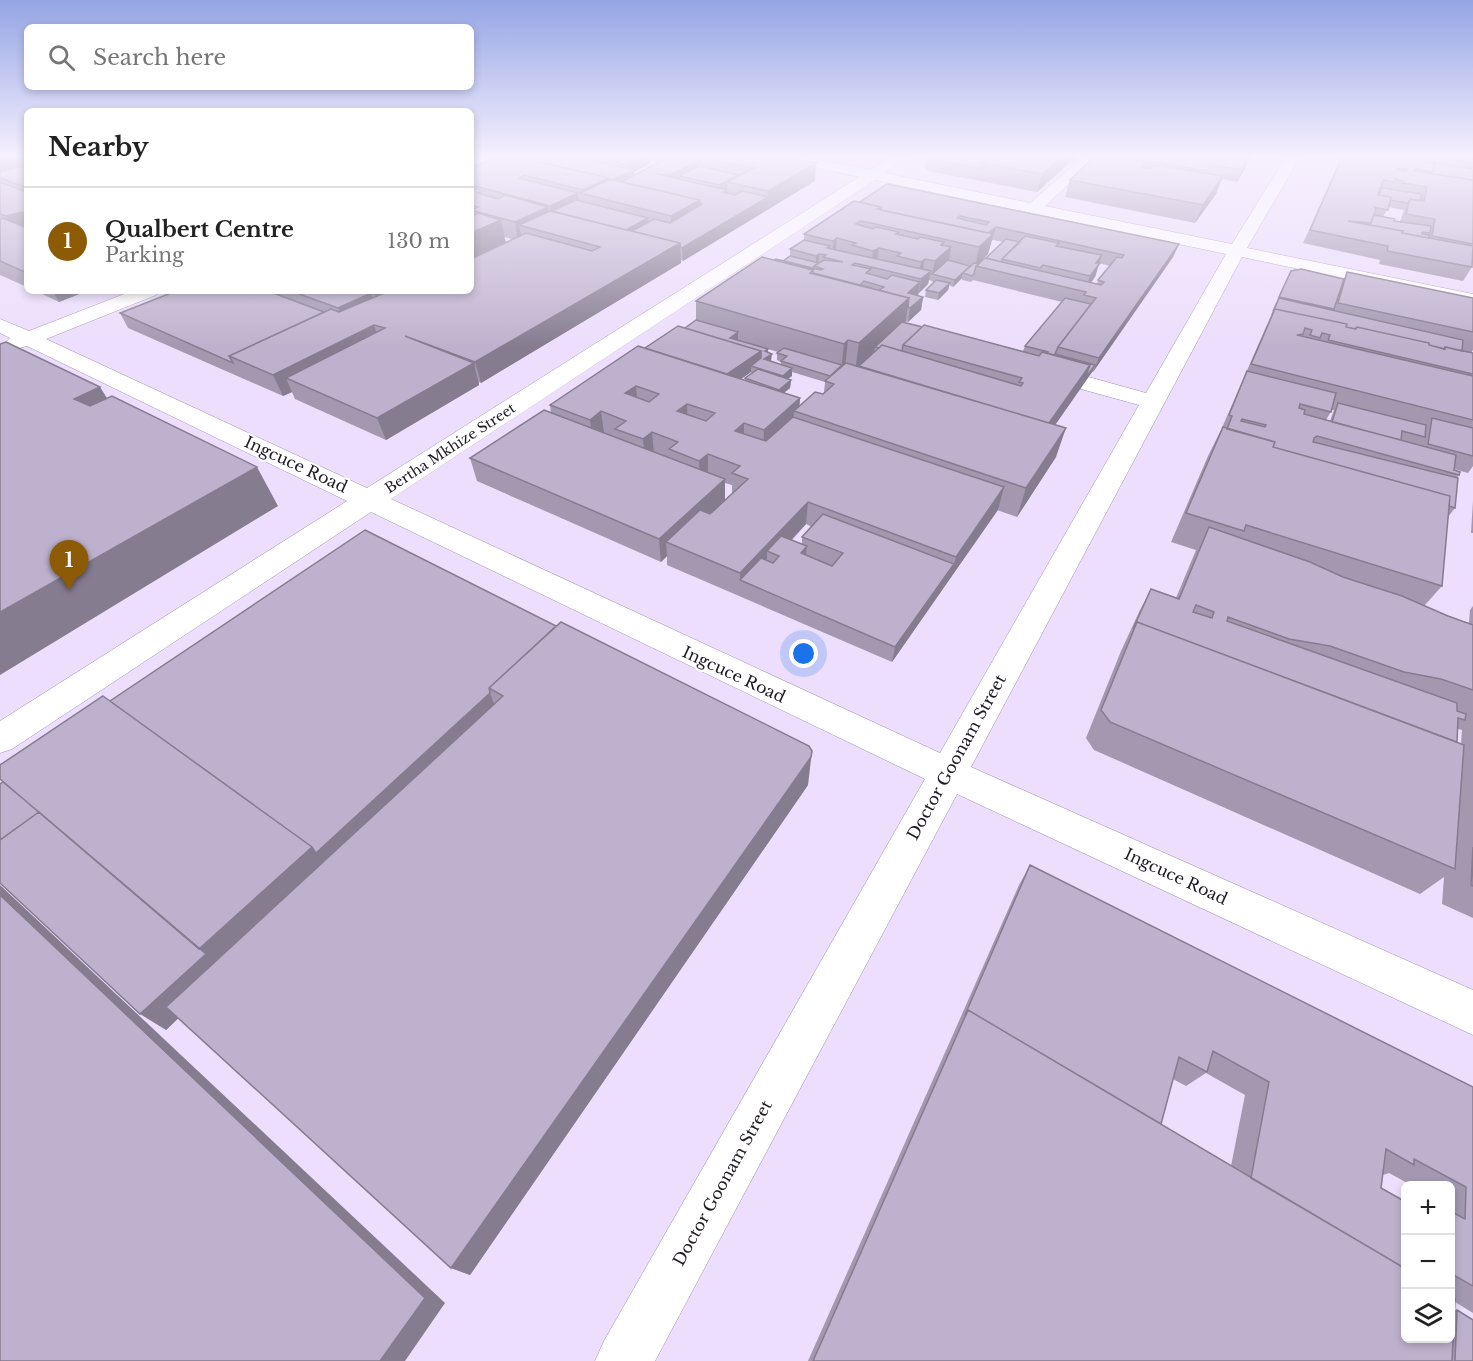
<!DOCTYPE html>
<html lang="en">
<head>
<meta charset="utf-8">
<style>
  :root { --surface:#fff; --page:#f6f6f6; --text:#222; --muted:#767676; --line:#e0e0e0; --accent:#8d5b06 }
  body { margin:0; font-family:"Libre Baskerville",serif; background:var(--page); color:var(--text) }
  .controls { position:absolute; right:18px; bottom:18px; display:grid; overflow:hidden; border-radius:9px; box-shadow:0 3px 9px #0003 }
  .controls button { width:54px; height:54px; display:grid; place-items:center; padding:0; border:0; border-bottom:2px solid var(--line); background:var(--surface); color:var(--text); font:30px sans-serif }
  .you { position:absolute; left:804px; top:654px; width:21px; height:21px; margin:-15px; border:4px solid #fff; border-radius:50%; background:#1a73e8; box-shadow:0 0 0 9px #1a73e833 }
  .badge { display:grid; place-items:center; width:39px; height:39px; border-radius:50%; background:var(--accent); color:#fff; font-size:20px; font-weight:700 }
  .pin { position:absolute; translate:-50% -50px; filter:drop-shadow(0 2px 3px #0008) }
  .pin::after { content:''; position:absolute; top:32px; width:21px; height:18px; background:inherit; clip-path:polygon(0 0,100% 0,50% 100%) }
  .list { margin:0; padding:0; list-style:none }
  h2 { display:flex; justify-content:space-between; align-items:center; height:78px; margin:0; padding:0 24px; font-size:26px }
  h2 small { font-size:20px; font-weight:400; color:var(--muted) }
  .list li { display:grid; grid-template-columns:39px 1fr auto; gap:18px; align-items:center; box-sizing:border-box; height:108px; padding:0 24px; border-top:2px solid var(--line) }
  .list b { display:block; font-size:22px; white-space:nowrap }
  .list p { margin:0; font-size:20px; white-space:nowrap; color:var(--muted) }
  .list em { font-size:20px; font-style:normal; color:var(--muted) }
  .icon { flex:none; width:33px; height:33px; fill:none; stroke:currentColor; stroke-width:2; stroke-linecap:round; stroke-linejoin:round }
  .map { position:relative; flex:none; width:1473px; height:1361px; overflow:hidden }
  .search { position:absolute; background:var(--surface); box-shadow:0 3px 9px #0003; left:24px; top:24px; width:450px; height:66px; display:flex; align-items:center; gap:15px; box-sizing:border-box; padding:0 21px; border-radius:9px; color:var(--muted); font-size:22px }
  .panel { position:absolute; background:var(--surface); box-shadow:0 3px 9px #0003; left:24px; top:108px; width:450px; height:186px; border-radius:9px }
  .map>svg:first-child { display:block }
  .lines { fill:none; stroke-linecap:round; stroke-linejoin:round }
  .minor-casing { stroke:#9f93ae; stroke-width:1 }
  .minor { fill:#fff; fill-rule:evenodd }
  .wall { fill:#a398b0; fill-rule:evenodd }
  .shaded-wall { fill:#857c90 }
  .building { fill:#beb1cd; stroke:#857c90; stroke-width:1.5; fill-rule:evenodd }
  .labels { text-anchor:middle; stroke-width:4.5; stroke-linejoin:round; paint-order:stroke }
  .far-street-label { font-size:14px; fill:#1f1a25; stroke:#fff }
  .street-label { font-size:16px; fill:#1f1a25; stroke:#fff }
</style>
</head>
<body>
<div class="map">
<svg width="1473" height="1361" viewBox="0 0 1473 1361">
  <rect width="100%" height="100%" fill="#ecdefc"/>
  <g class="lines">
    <g class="minor-casing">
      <path id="minor" d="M479 157H498L496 160 471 169V160Z
        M779 157H805L870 170 891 157H907L885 173 1030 203 1083 157H1098L1045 206 1232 244 1286 157H1300L1247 248 1473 294V306L1242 257 971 767 1473 990V1035L957 794 655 1361H595L604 1341 925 779 371 512 12 749 0 753V721L347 501 27 346 16 349 9 347 6 343 10 338 0 333V319L29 331 132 291H159L156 295 46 339 367 488 859 177 786 161ZM875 180 1226 254 1146 393 1042 364 1034 366 1031 371 1034 376 1139 405 940 753 391 499Z"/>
    </g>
    <use href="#minor" class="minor"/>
  </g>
  <path class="wall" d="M0 157H27V287L0 275Z
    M499 157H783L816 163 815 181 683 261 681 260V263L481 383 479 382V385L386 440 295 399 292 392 283 396 128 328 120 313 176 291H471V167ZM651 161 657 163 634 175V172L651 163ZM504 237 512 239 506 243Z
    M927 157H1076L1037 192 928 171 925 168Z
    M1094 157H1245V169L1237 182 1222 179 1216 194 1195 223 1065 197 1070 180Z
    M1342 157H1473V258L1472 267 1463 281 1379 264 1380 260 1303 243ZM1388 207 1404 210 1400 222 1394 221 1383 217Z
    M860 202 1179 244 1173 257 1093 372H1092L1055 425 1056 457 1017 517 997 510 892 662 667 565V556L661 562 477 481 470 458 551 413 550 405 645 348 685 328 696 320V301L774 260 783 261 790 256V249L804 240V234ZM993 240 1003 242 986 258 978 264 988 254 991 241ZM949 261 971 266 969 268ZM1099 263 1110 266 1098 280 1097 284 1091 283 1095 277ZM962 278V280L971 282 973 280 1062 302 1025 346 1023 351 905 322V321L908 322 921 310 923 297 918 295 919 293 928 284 929 280 934 282 926 290 925 297 938 300 948 290 949 285 953 287ZM737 340 778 352 777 353V360L781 362V365L771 361 768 352ZM751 372 752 374 745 378V380L741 379ZM792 372 825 382 824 393 799 406 800 398 784 393 790 388 791 380 787 379 792 376ZM725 483 732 485V494L725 500ZM806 524 812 527 802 537V544L792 540Z
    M1291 271 1344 279 1347 272 1473 298V350L1471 353H1473V466L1468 473 1454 469V470L1459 475 1457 478 1455 508 1448 517 1442 586 1424 606 1448 616 1469 623 1470 610 1473 606V918L1442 904 1444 877 1420 894 1094 750 1086 738 1121 651 1139 612 1151 589 1176 598 1196 550 1171 542 1208 456 1221 430 1273 311H1272ZM1332 410H1334L1330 421 1326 420ZM1458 729 1462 730 1461 744 1457 742Z
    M36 291H87L59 302Z
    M1473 501V533H1471Z
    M365 530 808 785 470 1275 451 1268 178 1018 166 1030 110 701Z
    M1030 865 1473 1087V1313L1455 1302 1454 1310H1457L1473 1361H808L955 1030 1019 885ZM1206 1073 1245 1095 1231 1166 1161 1124 1173 1079 1186 1086ZM1389 1173 1411 1185H1450V1338L1381 1188 1383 1175Z"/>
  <path class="shaded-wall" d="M0 157H27V168L0 175Z
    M599 157H612L602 158 603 167 600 168Z
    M641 157H651V163L634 172 635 182 583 194V190L609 178 627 173 626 164Z
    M1062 157H1076L1037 192 1042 174Z
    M1250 157 1245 169 1237 182 1242 170Z
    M700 160V172L679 176V183L671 187 670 175Z
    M816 163 815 181 683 261 682 248 768 197V191Z
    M739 175V185L727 182V202L719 198V185Z
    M1223 176 1216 194 1195 223 1203 205Z
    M578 193 580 211 551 212 550 206Z
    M700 200 701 219 672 235 671 216Z
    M548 207 551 225H519L522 239 518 241 515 222Z
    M22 212 27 220V225L23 223 27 230 18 235 6 216Z
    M648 218 649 231 619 233Z
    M501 220 506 244 471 260V233Z
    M996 227 988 254 975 267 979 247 986 236Z
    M837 238 835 257 832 260 833 241Z
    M944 242 941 256 951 247 948 267 932 274 935 261 941 245Z
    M680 243 681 263 481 383 475 362Z
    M1179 244 1173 257 1093 372 1099 358Z
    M879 248 876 268 871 267 873 251Z
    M819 254 818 267H816V256Z
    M1102 255 1095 277 1085 290 1090 276 1096 263Z
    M925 259 921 279 918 278 921 262Z
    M970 266 968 272 963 273 962 278 953 287 955 280Z
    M931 271 928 284 919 293 921 279Z
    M920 282 918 296 908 305 905 325 875 347 874 354 855 371 859 343 908 293Z
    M950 283 948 290 938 300 939 293Z
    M53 291H87L59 302Z
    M384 291H411L383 315 376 295Z
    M371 293 378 314 346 329 338 308Z
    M923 297 921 310 908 322 910 308Z
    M374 325 381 346 286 378 292 392 283 396 273 375Z
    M738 332V340L730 345V338Z
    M848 340 845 368 841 371 844 344Z
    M768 349V357L772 354 771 361 764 367 765 351Z
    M761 351V366H751V372L725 390V376Z
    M474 363 479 385 386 440 377 418Z
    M1090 365H1095L1092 372 1037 451 1044 429Z
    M792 368V376L782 383 783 376Z
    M791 380 790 388 778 397 779 390Z
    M636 386 638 408 625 393Z
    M100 387 124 425 74 399Z
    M800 398 799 413 794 411 793 425 763 452 764 430Z
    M687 404 688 426 677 411Z
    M601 411 604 433 593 442 590 420Z
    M744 423V445L735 431Z
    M1066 428 1056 457 1017 517 1026 488Z
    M652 432 654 454 645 461 643 439Z
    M708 454V476L700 483 699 461Z
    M257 467 278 506 0 675V612Z
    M725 479V502L677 547 666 542 667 556 661 562 659 539Z
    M1004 487 998 510 892 662 895 647 954 564 956 557Z
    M808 502 806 524 777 555 767 551V567L740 580V573Z
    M807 546 805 562 801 553Z
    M490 693 498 715 166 1030 140 1014 0 877 312 847Z
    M812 751 808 785 470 1275 451 1268Z
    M0 885 445 1303 405 1361H380L0 895Z"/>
  <path class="building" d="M499 157H518L609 178 583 190 524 175 519 178 578 193 550 206 471 185V167Z
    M518 157H576L634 170 612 180H609V178Z
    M605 157H641L626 164 602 158Z
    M669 157H700V160L670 175 657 174 727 190 723 192 735 195 742 191 768 197 682 248 680 247V243L632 231 654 219 670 223 702 204 700 203V200L621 182Z
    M700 157H783L816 163 768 191 727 182 754 168Z
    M927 157H989L986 159H977L986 160 982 163 981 169 930 159Z
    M991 157H1062L1042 174 982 163Z
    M1094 157H1102L1146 162 1141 167 1150 169 1154 165 1223 176 1203 205 1070 180Z
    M1125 157H1166L1186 159 1171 157H1250L1242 170 1211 165 1206 171Z
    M1342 157H1427L1426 162 1435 164 1433 172 1415 169 1414 171 1473 180V244L1432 236 1435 219 1406 214 1410 199 1424 201 1427 187 1403 183V181L1395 179 1394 182 1383 180 1378 195 1391 197 1388 210 1374 207 1376 209 1371 223 1348 221 1403 231 1402 233 1473 246 1472 267 1387 251 1388 246 1310 230ZM1398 168 1407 169 1406 171 1397 170Z
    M1432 157H1473V163Z
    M1426 162 1473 169V180L1432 174 1435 164Z
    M27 165V188L0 178V172Z
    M699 166 739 175 719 185 679 176Z
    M610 179 700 200 671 216 580 193Z
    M0 182 27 192V214L22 212 6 216 0 214Z
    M887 184 1179 244 1099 358 1058 347 1096 298 1084 295 1086 292 976 266 985 258 1101 285 1104 282 1098 280 1117 257 1122 258 1124 255 996 227 988 233 880 210 881 207 860 202ZM960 216 989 222 986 225 957 218Z
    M471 187 484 191 478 193 498 199 505 195 548 207 515 222 471 210 478 207 471 205Z
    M1382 188 1422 194 1420 201 1410 199 1408 203 1390 200 1391 197 1379 195Z
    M576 200 648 218 626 230 552 211Z
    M854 201 881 207 877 209 993 234 979 247 871 223 860 221 856 224 873 229 876 227 899 232 896 234 918 239 920 237 944 242 941 245 951 247 935 261 925 259 921 262 897 256 901 253 879 248 873 251 852 245 856 243 837 238 833 241 804 234Z
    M550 211 680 243 475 362 405 336 474 363 377 418 286 378 385 328 374 325 273 375 229 356 331 309 339 312 389 291H395L400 293 404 291H471V259L526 233 592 251 600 247 519 225Z
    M478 213 501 220 471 233V214L474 215Z
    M1374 215 1395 219 1394 221 1431 226 1430 233 1423 232 1422 234 1429 235V238L1402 233 1403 231 1370 225Z
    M3 218 27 228V273L0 261V220Z
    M1025 236 1059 243 1056 246 1102 255 1096 263H1100L1090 276 1043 265 1040 268 1002 259Z
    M1006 239 1020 242 1002 259V262L986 258Z
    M804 240 830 246 827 248 931 271 921 279 855 263 852 265 871 269 866 273 887 279 892 275 920 282 908 293 923 297 910 308 908 307 909 298 879 290 884 287 864 281 860 285 872 288 813 273V270L774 260 776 259 821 270 823 269 814 266 824 260 843 262 823 257 826 255 819 254 816 256 790 249Z
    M790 256 819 263 814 266V269L783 261Z
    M762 257 813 270 810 273 909 298 859 343 848 340 844 344 696 301Z
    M948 260 970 266 955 280 932 274Z
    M974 263 979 264 976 266 974 274 972 276 963 273Z
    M1301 269 1344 279 1334 309 1279 297 1291 271Z
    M1347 272 1473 298V332L1338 303Z
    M936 280 950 283 939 293 926 290Z
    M176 291H268L324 312 229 356 233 363 120 313Z
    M291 291 361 292 384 291 376 295 371 293 338 308Z
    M1065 298 1091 304 1058 347 1055 354 1095 365 1085 379 1090 365 1047 353 1048 352 1025 346Z
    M1279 298 1463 340 1462 351 1445 347 1444 349 1429 345V343L1357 327 1355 329 1346 327 1347 324 1275 309 1272 315Z
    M1275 309 1347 324 1346 327 1356 329 1357 327 1429 343V345L1445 349V347L1473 353V374L1328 340 1330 335 1322 333 1320 338 1310 335 1312 330 1305 328 1303 334 1297 335 1473 376V420L1251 364Z
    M696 320 738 332 730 338 768 349 765 351 772 354 764 359 792 368 783 376 751 366 761 358V351L685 328Z
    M902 322 922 327 903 345 902 351 882 345 879 348 875 347Z
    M924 325 1039 356 1042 352 1090 365 1049 423 859 366 882 345 1021 386 1023 383 1019 382 1022 378 903 345Z
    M678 326 761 351 727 374 645 348Z
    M6 342 100 387 74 399 90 406 112 396 257 467 0 612V344Z
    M638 346 800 398 764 430 744 423 735 431 766 441 793 417 1004 487 956 557 808 502 740 573 666 542 700 510 710 514 748 479 732 473 740 466 708 454 699 461 669 449 678 442 652 432 643 439 615 429 626 421 601 411 590 420 550 405ZM636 386 659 394 649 402 625 393ZM687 404 715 413 706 421 677 411Z
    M784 348 842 365 830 376 781 361 787 356 777 353Z
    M846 363 1066 428 1026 488 794 411 815 392 823 394 834 384 825 381Z
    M758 369 791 380 779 390 745 378Z
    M1247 371 1336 393 1331 412 1300 404 1299 408 1305 410 1304 414 1456 455 1454 470 1460 472 1459 475 1317 436 1314 438 1313 442 1458 478 1455 508 1449 506 1450 496 1273 447 1275 442 1227 429 1232 416 1229 415ZM1242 419 1266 425 1265 427 1241 421Z
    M1338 403 1426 425 1425 437 1402 431 1401 440 1332 422Z
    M544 410 725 479 659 539 470 458Z
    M1432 418 1473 428V456L1428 444Z
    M1223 427 1275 442 1273 447 1450 496 1442 586 1246 525 1244 531 1186 513Z
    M823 514 954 564 895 647 740 580 761 558 773 563 779 556 767 551 781 536 807 546 801 553 832 566 843 553 802 537Z
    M1209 527 1310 562 1343 577 1402 596 1448 616 1473 625V690L1441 679 1404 672 1330 646 1289 639 1228 617 1227 621 1457 703V711L1466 714 1465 720 1458 718 1457 742 1137 622 1133 629 1151 589 1179 599ZM1196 605 1214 612 1212 618 1193 612Z
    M365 530 556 626 489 688 490 693 316 853 312 847 110 701Z
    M561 622 809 746 812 751 811 757 451 1268 166 1007 503 696 489 688Z
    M1137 622 1464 745 1455 869 1110 722 1101 710Z
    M103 696 312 847 199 949 0 779V765Z
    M3 782 46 818 39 812 0 840V784Z
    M39 812 206 954 140 1014 0 883V840Z
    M1473 847V886L1471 885Z
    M1030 865 1473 1087V1286L1450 1273V1211L1465 1219 1466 1187 1414 1159V1165L1386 1149 1381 1188 1406 1202V1269L1251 1178 1269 1082 1213 1051 1207 1072 1179 1057 1161 1124 968 1010 966 1015H965Z
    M0 895 425 1298 380 1361H0Z
    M968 1010 1406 1269V1338H1450V1296L1455 1298 1452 1361H813Z
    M1457 1310 1473 1320V1361H1455Z"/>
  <linearGradient id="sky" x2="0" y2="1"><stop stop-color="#94a5e4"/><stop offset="0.45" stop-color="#f6f0fe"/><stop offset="1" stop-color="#f6f0fe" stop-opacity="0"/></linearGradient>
  <rect width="1473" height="347" fill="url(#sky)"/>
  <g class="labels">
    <g class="far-street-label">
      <text transform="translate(450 448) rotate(-33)" y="5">Bertha Mkhize Street</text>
    </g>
    <g class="street-label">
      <text transform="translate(296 464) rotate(25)" y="6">Ingcuce Road</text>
      <text transform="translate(734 674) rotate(25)" y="6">Ingcuce Road</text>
      <text transform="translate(956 757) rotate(-61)" y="6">Doctor Goonam Street</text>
      <text transform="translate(1176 876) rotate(25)" y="6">Ingcuce Road</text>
      <text transform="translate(722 1183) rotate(-61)" y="6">Doctor Goonam Street</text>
    </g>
  </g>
</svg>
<div class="controls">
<button>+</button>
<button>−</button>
<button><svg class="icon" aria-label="layers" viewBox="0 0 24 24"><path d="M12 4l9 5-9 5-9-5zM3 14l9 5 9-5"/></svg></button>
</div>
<div class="you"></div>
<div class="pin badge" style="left:69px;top:590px">1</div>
<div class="search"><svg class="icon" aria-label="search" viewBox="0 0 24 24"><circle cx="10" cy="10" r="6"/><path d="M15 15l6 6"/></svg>Search here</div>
<section class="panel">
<h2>Nearby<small></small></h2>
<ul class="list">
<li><span class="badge">1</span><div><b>Qualbert Centre</b><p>Parking</p></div><em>130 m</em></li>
</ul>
</section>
</div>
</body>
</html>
